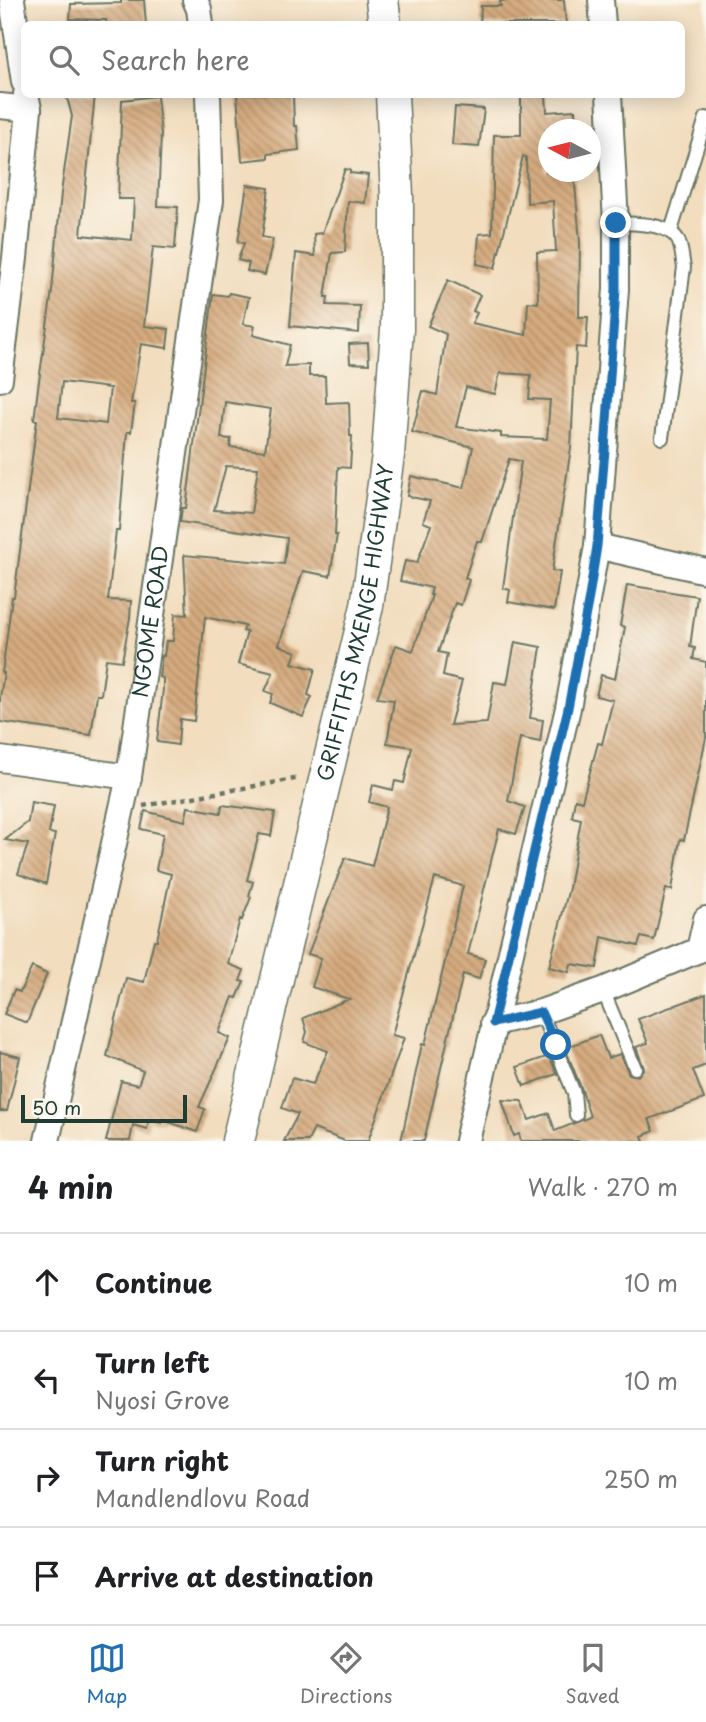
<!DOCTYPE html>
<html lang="en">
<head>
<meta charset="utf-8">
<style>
  :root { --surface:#fff; --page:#f2f2f2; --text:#202124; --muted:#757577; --line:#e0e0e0; --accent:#1f6fb2 }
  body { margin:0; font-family:"Playpen Sans",sans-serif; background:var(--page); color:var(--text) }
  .compass { position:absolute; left:538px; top:119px; width:63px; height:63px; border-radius:50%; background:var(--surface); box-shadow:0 4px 18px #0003; rotate:277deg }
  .scale { position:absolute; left:21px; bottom:18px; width:166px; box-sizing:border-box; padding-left:7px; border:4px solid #1f3d34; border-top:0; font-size:19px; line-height:24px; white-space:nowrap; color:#1f3d34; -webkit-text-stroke:5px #fbf7ec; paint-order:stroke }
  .stop { position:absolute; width:21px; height:21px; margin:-16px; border:5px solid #1f6fb2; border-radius:50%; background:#fff }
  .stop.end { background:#1f6fb2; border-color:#fff; box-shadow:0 2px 7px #0008 }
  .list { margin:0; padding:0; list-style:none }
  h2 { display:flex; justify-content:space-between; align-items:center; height:91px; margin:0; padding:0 28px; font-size:30px }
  h2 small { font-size:23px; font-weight:400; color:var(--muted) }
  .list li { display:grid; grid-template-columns:46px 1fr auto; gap:21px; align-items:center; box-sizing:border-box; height:98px; padding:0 28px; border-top:2px solid var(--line) }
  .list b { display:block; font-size:26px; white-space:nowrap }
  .list p { margin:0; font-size:23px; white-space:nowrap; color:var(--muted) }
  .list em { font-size:23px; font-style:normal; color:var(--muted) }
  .icon { flex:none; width:38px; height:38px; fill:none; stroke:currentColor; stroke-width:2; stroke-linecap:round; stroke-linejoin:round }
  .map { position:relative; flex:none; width:706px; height:1141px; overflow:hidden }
  .search { position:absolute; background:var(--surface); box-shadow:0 4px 18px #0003; left:21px; right:21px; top:21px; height:77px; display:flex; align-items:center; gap:18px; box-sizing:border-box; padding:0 24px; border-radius:10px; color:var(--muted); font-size:26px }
  .sheet { height:483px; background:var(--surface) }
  nav { display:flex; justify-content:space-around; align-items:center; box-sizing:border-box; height:98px; border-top:2px solid var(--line); background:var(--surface); font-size:19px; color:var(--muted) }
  nav a { display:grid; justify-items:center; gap:4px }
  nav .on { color:var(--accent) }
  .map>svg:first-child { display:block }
  .building { fill:url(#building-back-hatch); fill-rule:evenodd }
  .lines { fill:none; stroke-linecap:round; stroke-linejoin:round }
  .service-casing { stroke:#697564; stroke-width:16 }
  .minor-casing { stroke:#697564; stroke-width:28 }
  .tertiary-casing { stroke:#697564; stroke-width:35 }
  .path { stroke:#697564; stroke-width:4.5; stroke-dasharray:5 5; stroke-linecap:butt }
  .service { stroke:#fff; stroke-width:12 }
  .minor { stroke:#fff; stroke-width:24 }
  .tertiary { stroke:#fff; stroke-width:32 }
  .route { stroke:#1f6fb2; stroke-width:9 }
  .labels { text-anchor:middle; stroke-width:5; stroke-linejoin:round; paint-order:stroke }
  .street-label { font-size:21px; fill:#1f3d34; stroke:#fbf7ec }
</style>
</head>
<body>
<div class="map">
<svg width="706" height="1141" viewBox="0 0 706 1141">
  <defs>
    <pattern id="building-back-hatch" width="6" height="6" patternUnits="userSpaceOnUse" patternTransform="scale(1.75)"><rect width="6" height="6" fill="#d6ab7f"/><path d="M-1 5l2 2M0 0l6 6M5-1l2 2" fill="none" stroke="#ad8c69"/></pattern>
  </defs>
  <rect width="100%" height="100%" fill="#fbf7ec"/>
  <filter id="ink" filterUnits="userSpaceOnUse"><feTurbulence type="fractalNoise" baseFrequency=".0143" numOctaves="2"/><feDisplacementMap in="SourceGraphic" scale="14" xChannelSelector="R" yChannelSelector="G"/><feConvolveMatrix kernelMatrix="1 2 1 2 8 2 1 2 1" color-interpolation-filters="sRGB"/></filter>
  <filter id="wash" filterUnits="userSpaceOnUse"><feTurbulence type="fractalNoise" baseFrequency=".00686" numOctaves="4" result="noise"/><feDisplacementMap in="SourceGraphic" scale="28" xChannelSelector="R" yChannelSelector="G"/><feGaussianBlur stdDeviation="1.57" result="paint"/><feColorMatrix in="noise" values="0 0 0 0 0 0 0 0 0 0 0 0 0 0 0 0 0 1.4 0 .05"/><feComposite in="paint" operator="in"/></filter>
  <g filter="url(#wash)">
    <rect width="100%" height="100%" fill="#f2ddbe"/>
    <g id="blocks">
      <path class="building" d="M121 0H144L146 24H107L106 20 70 19 71 4 121 3Z
        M564 0 566 24H480L481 6H501L500 1 512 0Z
        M66 94H95L81 235 132 240 134 199H118L122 100 157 96 161 134 158 206 178 207 175 249 153 247 144 326 169 329 167 348 141 344 131 403H135L131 432H127L119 531H116L108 600 131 601 130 618 122 661 106 659 101 695H97L91 735 0 722V697L4 673H2L12 597H14L37 420H34L38 388 52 291 61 193 72 116ZM62 382 110 388 106 424 58 418Z
        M237 94H293L294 126H297L299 150 268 154V158L242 161Z
        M521 94H546L547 112 575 110 576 130H546V172H574L580 242 579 317H588L586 348 576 347 571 448 552 571 560 572 554 610 508 602 510 590 503 588 521 461 509 459 482 542 477 541 465 578 469 580 461 605 455 603 438 652 447 654 443 676 462 681 450 725 487 723 494 682 507 684 515 642 541 647 530 718 543 720 540 742 520 738 508 801 525 807 516 834 499 829 468 954 485 959 479 979 463 974 424 1141H401L422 1044 425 1045 463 886 435 878 392 1035 404 1038 368 1141H345L314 1129 308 1141H284L298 1114 282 1108 292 1078 313 1084 328 1051 304 1042 307 1032 303 1018 349 999 312 987 321 958 308 954 345 858 372 866 387 807 369 802 373 785 393 790 395 781 404 783 412 747 387 743 394 700 377 698 396 645 413 651 432 595H430L432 588 400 581 405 561 417 563 431 525 423 522 430 501 407 496 411 476 464 488 473 447 412 432 423 391 437 395 446 334 428 326 448 280 480 295 473 311 477 313 472 323 526 335 528 302 538 303 537 252 556 251 553 201 527 203 526 157 523 156 495 268 477 264 479 234 492 233 494 135H521ZM500 373 531 375 529 399 550 400 547 439 501 437V433L456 427 466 387 495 394Z
        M455 107 484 109 479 147 452 145Z
        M345 169 350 170V173L368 175 365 203 348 201 345 252 332 253 325 297H328L327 305 360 306 359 333 290 326 296 253 315 256 314 234 322 233Z
        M247 185 269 188 262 237 273 239 265 275 247 271 249 263 238 260 244 243 238 242Z
        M229 293 249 297 243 324 255 326 253 335 290 345 285 366 309 365V376H325L326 403 349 402 350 436H352L350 468 338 467 335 535H337L330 576 303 571 279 645 296 652 292 663 315 669 308 695 312 697 303 717 270 703 273 694 265 691 273 673 238 664 247 632 243 631 245 626 205 617 194 721 180 719 178 745 157 742 163 689V678L159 677 162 656H164L166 641H173L175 614 187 615 184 555 284 564 287 538 180 522 182 508H186L213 294 228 296ZM225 402 271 409 265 451 230 447 231 439 221 438ZM226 466 258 468 251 513 214 510Z
        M368 343 369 364 350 363 349 344Z
        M627 585 697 596 690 647 695 648 693 659 706 662V738L684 840 680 839 672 890 666 889 654 940 641 937 638 946 602 937 597 968 571 964 569 972 549 967 569 888 581 819 572 817 575 799 582 801 598 743 602 744 613 700 596 696 601 675 615 679 625 627 620 626Z
        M31 802 54 806 49 833 55 834 46 884 18 874 28 844 5 840 28 822Z
        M222 805 275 812 271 836 259 834 247 880 253 882 249 896 251 897 242 920 240 919 228 964 244 970 240 981 244 982 237 998 233 997 219 1033 230 1038 199 1107 205 1109 197 1132 163 1120 162 1123 149 1120 147 1129 133 1125 130 1141H106L121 1081 138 1085 143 1071 107 1056 126 978 144 982 154 940H157L171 874 156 870 163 834 141 829 145 811 185 821 188 807 221 813Z
        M32 967 47 974 27 1023 4 1014 14 990 20 992Z
        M706 994V1065L693 1070 704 1099 649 1119 654 1131 642 1136 644 1141H521L519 1134 514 1136 502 1100 522 1101 529 1120 549 1113 555 1131 590 1117 582 1090 565 1048 599 1035 608 1058 620 1054 629 1074 638 1076 644 1068 636 1047 648 1043 638 1019Z
        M0 1052 20 1057 7 1111H0Z
        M549 1056 557 1074 524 1086 517 1067Z"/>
    </g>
  </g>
  <g filter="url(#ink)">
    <use href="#blocks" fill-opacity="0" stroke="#697564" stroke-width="2"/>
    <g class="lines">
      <g class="service-casing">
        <path id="service" d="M616 223C634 224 668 222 678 240 682 248 682 258 684 267L662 438
          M671 231 706 118
          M603 990 635 1068
          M541 1012 574 1093 576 1115"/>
      </g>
      <g class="minor-casing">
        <g id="minor">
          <path d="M12 0 24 82"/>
          <path d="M195 0 199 9 201 24"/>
          <path d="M601 0 603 24"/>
          <path d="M0 106 29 109"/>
          <path d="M0 379 15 258 29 109 26 94"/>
          <path d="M597 546 706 571"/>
          <path d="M0 759 129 777"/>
          <path d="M699 950 706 919"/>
          <path d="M493 1023 541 1012 603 990 706 947"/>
          <path id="s1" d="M47 1141 129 777 211 200 208 94"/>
          <path d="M467 1141 568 708 597 546 616 289V223L609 94"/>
        </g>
      </g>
      <g class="tertiary-casing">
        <g id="tertiary">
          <path d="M382 0 385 24"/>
          <path id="s2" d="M238 1141 367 606 388 455 397 329V196L392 94"/>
        </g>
      </g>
      <path class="path" d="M143 806 300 778"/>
      <use href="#service" class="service"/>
      <use href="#minor" class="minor"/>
      <use href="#tertiary" class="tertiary"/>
    </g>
  </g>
  <g class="lines" filter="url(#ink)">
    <path class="route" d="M556 1045 541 1012 493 1023 568 708 589 597 597 546 605 450 616 289V223"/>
  </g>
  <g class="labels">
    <g class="street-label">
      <text dy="7" stroke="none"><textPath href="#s1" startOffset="530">NGOME ROAD</textPath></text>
      <text dy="7" stroke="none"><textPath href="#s2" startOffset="532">GRIFFITHS MXENGE HIGHWAY</textPath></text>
    </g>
  </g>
</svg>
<svg class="compass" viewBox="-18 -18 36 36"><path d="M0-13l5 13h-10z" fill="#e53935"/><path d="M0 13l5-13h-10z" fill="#757577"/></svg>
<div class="scale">50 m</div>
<div class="stop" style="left:556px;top:1045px"></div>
<div class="stop end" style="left:616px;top:223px"></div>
<div class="search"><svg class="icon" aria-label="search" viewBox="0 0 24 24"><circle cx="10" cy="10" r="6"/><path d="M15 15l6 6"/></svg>Search here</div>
</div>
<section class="sheet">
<h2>4 min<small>Walk · 270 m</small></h2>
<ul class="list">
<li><svg class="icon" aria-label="ahead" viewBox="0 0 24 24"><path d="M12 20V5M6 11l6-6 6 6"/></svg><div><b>Continue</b></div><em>10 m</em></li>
<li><svg class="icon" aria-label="left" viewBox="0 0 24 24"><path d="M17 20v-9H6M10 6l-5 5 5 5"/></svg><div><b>Turn left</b><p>Nyosi Grove</p></div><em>10 m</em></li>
<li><svg class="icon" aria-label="right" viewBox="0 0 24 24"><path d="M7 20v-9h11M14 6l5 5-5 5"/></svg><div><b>Turn right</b><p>Mandlendlovu Road</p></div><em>250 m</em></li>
<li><svg class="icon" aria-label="arrive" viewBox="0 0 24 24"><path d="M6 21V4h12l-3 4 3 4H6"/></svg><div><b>Arrive at destination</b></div></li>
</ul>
</section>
<nav>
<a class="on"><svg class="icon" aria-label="map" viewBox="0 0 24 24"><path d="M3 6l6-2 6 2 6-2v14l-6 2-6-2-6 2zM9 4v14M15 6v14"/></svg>Map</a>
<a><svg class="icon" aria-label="directions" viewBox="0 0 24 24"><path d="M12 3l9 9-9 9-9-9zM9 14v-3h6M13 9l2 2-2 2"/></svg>Directions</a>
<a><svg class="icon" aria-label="saved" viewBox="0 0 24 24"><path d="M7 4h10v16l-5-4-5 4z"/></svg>Saved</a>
</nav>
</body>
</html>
